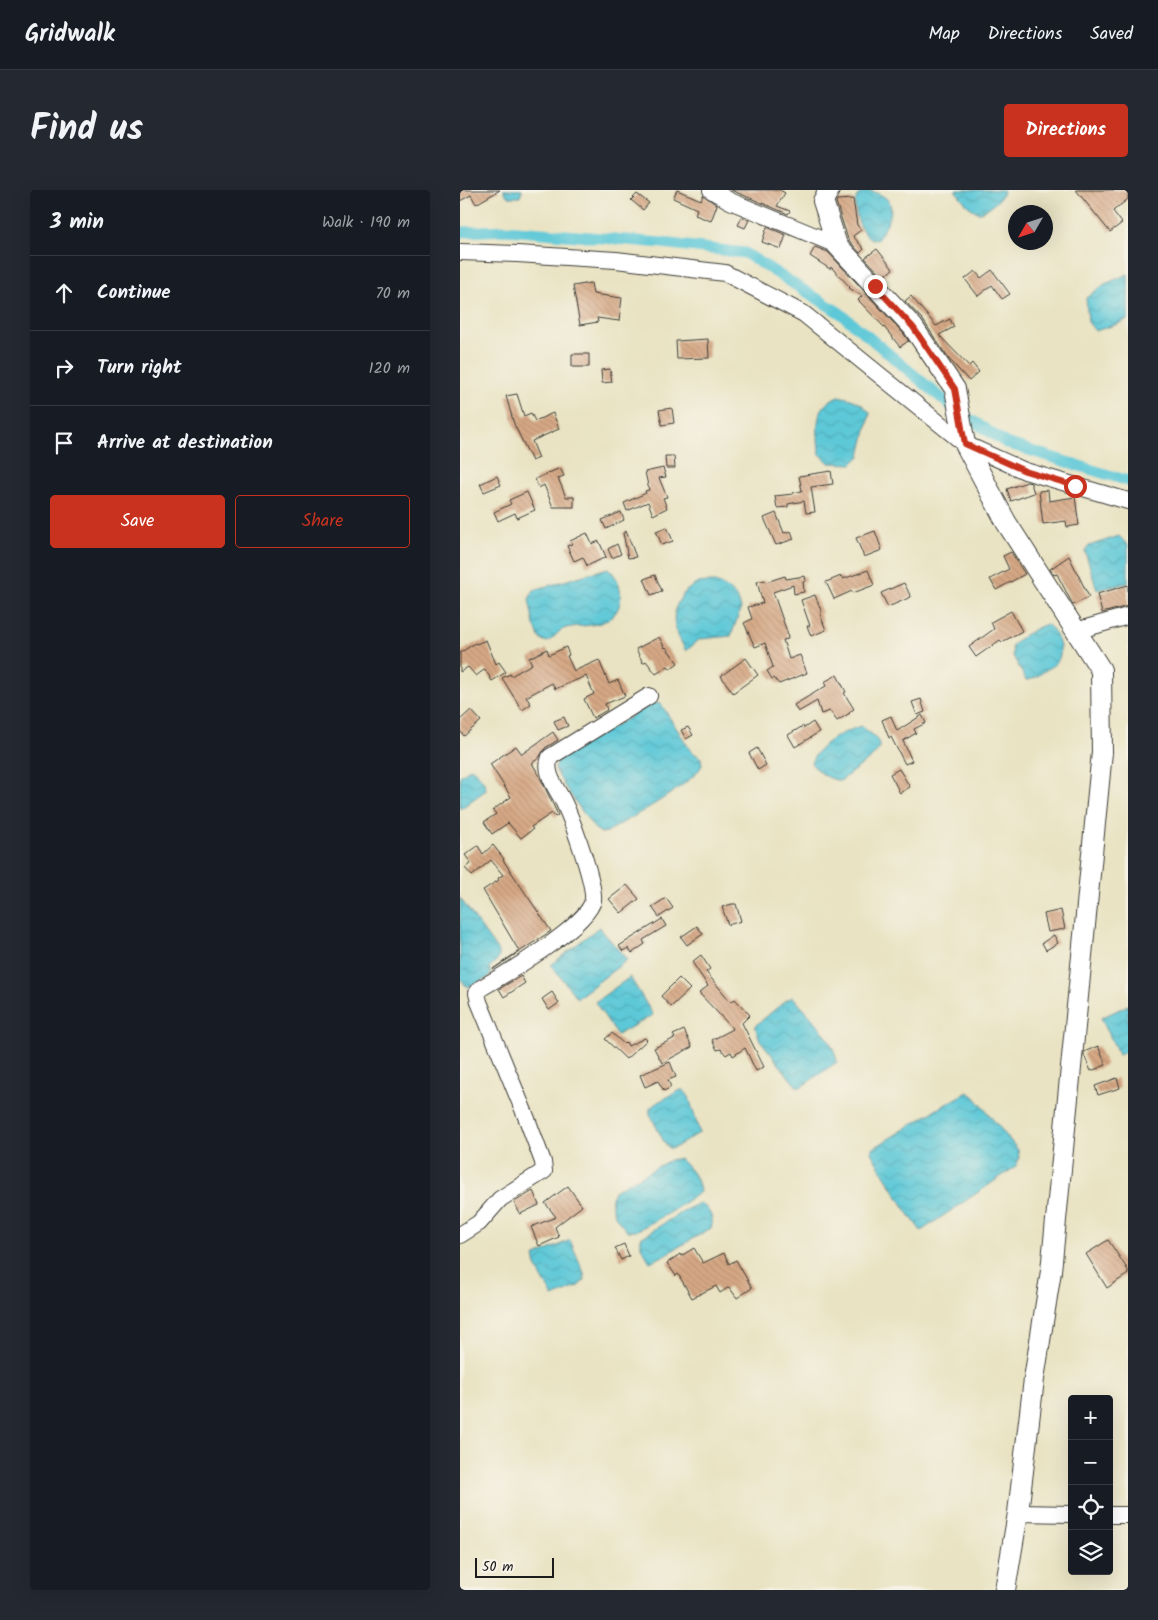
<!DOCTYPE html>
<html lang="en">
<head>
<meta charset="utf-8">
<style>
  :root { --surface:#171b24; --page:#242831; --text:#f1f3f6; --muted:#9ea1a6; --line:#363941; --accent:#c8321e }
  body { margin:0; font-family:Kalam,sans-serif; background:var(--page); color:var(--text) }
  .controls { position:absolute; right:15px; bottom:15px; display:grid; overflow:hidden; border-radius:5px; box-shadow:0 5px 20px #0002 }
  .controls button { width:45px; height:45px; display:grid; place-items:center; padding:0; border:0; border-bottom:1px solid var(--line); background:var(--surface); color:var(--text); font:25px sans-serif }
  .compass { position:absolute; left:548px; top:15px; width:45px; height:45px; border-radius:50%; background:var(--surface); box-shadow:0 5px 20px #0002; rotate:231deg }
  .scale { position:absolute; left:15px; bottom:12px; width:79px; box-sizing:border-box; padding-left:5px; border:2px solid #1c1c1c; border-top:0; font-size:14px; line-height:18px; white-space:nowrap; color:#1c1c1c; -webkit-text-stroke:4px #f7f3e8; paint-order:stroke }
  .stop { position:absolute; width:15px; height:15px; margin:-11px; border:4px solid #c8321e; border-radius:50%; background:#fff }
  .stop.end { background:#c8321e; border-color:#fff; box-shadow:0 1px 5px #0008 }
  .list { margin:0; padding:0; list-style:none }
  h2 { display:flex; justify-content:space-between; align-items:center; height:65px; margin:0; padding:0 20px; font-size:21px }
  h2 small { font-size:16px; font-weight:400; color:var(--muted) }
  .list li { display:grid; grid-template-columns:32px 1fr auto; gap:15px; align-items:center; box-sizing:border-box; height:75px; padding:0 20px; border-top:1px solid var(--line) }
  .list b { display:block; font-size:19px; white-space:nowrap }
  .list em { font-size:16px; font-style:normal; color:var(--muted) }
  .actions { display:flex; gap:10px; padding:15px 20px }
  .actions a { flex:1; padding:11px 0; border:1px solid var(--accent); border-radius:5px; text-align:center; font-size:18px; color:var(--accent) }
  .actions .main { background:var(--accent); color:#fff }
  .icon { flex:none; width:28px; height:28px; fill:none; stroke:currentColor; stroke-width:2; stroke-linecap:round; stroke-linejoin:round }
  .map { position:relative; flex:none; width:668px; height:1400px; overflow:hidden; border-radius:5px }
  header { display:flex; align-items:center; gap:30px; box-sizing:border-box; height:70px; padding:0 25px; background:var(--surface); border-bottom:1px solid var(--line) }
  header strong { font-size:24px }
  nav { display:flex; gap:28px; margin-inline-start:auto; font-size:18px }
  .intro { display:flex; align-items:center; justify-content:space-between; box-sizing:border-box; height:120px; padding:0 30px }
  h1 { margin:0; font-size:35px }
  .button { padding:12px 22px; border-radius:5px; background:var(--accent); color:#fff; font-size:18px; font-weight:700 }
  main { display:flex; gap:30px; padding:0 30px }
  aside { flex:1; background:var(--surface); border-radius:5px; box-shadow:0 5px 20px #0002 }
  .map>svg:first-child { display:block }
  .water { fill:url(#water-waves); stroke:#3c727a }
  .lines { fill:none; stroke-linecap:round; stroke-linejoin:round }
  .canal { stroke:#5dc8d7; stroke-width:11 }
  .building { fill:url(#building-back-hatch) }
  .minor-casing { stroke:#3b3a35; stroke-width:18 }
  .major-casing { stroke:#3b3a35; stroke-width:22 }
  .minor { stroke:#fff; stroke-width:16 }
  .major { stroke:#fff; stroke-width:20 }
  .route { stroke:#c8321e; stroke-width:6 }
</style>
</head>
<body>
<header>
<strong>Gridwalk</strong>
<nav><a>Map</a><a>Directions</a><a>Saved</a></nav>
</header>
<div class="intro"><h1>Find us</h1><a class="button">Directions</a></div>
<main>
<aside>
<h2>3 min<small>Walk · 190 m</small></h2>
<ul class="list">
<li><svg class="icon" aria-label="ahead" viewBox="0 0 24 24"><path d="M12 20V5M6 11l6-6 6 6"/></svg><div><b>Continue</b></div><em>70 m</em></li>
<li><svg class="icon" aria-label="right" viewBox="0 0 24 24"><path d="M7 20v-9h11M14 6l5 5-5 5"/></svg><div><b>Turn right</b></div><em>120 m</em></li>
<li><svg class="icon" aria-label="arrive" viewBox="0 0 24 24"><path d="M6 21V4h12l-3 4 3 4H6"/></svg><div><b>Arrive at destination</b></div></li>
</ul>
<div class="actions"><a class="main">Save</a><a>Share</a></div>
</aside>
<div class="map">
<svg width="668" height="1400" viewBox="0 0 668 1400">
  <defs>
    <pattern id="water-waves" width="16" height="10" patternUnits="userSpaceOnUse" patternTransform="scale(1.25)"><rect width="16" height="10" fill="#5dc8d7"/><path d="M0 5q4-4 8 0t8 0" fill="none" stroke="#50abb8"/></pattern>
    <pattern id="building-back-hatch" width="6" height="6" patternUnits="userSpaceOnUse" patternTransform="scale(1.25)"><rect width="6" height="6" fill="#d6a885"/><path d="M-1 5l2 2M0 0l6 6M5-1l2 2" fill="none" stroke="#b79072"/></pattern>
  </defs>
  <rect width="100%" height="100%" fill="#f7f3e8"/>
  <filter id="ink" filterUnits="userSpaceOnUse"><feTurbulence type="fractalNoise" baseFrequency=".02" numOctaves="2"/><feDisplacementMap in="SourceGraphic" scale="10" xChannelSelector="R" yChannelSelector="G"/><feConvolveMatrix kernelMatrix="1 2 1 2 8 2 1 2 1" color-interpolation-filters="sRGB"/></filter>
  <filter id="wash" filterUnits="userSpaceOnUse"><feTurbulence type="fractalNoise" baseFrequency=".0096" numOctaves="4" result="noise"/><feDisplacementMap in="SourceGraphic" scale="20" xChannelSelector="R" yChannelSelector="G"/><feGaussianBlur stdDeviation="1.12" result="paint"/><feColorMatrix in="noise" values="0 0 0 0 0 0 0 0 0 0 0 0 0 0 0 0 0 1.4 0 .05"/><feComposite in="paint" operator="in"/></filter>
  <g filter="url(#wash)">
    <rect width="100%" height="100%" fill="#e9e3c3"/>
    <path class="water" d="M43 0H62L60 7H48Z
      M405 0C442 7 433 25 417 50 401 50 393 21 396 8 398 4 401 2 405 0Z
      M495 0H544C540 12 530 17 519 23L508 16Z
      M668 84V129L658 134 635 141 628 132 626 108 645 94Z
      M378 206C394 209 400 211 410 223L400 266 392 274 369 273 359 263C358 239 352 218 378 206Z
      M659 346 668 355V393L637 400 625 361 629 356Z
      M148 378C164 392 167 421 145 431 133 437 118 435 106 438 98 440 94 449 87 452L80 449 74 435 69 409 74 400Z
      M255 392C269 398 276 403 281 418L271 446 240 449 226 461C223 455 219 449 217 443 209 423 219 401 239 393 244 392 250 392 255 392Z
      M587 434C597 442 606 462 596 473 593 476 587 479 583 482 578 486 573 490 566 490L553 466 552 456C560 447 575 438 587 434Z
      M193 513 201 514 231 561 241 568 242 575C233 595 168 629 147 642L141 643 134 638 105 597 95 579 98 570Z
      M401 536C409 542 419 548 420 558L411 568 380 591C367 588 359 583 351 573 359 553 381 543 401 536Z
      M11 578C18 583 25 590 26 600L0 619V586Z
      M0 708 39 763V768L29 778 31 783 29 787 8 797 6 796 0 788Z
      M139 737 167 770 117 808 91 775Z
      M170 787 193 825 157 845 135 812Z
      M333 807C349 826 373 846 377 872L341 897H337L300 850 295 836 325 811Z
      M668 815V861L659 865 641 828Z
      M221 900H224L229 907 239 941V943L216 957 210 959 204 952 190 924V918L198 912Z
      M508 902 514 906 558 960 559 969 555 977 461 1041 446 1020 414 968 411 962 412 959 479 918Z
      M219 968C229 978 239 988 240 1002L212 1021 176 1041H167C156 1028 147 1019 154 1001L210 970Z
      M240 1013C248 1017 255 1029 251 1038L203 1066 190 1072 181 1057V1048L223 1021Z
      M110 1050 124 1083 125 1090 117 1097 93 1107 77 1079 74 1067Z"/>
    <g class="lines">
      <path class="canal" d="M0 42 46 40 202 53 285 63 380 123 491 216 546 253 668 291"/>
    </g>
    <g id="blocks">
      <path class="building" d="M0 0H40L16 14 11 5 0 11Z
        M217 0 241 10 243 5 257 15 251 31 235 25 237 19 213 8Z
        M271 0H320L325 3 317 16 330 21 328 24Z
        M616 0H668V9L653 21 662 33 650 42Z
        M177 4 189 13 183 20 171 10Z
        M393 9 397 35 401 40 393 46 404 59 400 63 388 49 376 12 377 10Z
        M282 27 289 30 285 38 278 35Z
        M307 37 326 45 321 59 302 52Z
        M355 57 368 62 444 144 449 152 448 151 440 157 424 137 398 110 402 106 389 98 390 97 371 77 370 79 350 66Z
        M417 59 433 79 423 87 405 68Z
        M532 80 550 104 542 109 532 95 518 106 505 89 515 81 521 88Z
        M131 93 133 104 162 108 159 131 137 128 138 132 120 135 113 96Z
        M451 106 476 136 490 129 494 137 479 145 509 176 512 173 519 182 509 191 488 168 463 130 445 111Z
        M248 149 249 168 217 169 216 151Z
        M112 164H129V177H112Z
        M150 179 152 192 142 193 141 180Z
        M57 204 64 226 71 223 75 231 93 223 99 239 72 251 79 268 72 271 54 234 46 206Z
        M212 218 214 233 202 235 199 220Z
        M205 266H214L215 278H206Z
        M100 278 104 286 98 288 106 307H114V317H93L84 295 79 298 75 289Z
        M203 278 206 287 199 288 207 307 203 308 207 318 193 325 188 312 167 321 164 313 186 303 185 301 189 300 185 282Z
        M371 281 373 294 351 297 355 322 346 323 344 311 328 314V317L317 318 315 306 333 304V303L342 301 339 286Z
        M37 286 41 295 24 302 20 294Z
        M567 292 571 293 574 303 551 311 547 299Z
        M588 300 589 311 615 307 619 335 607 337 606 331 583 334 579 301Z
        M67 302 75 320 57 328 55 323 38 331 34 322 51 314 49 310Z
        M161 322 164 330 146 339 142 330Z
        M316 323 324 343 331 341 334 349 316 355 304 328Z
        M207 337 213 351 202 355 196 341Z
        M166 341 176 367 168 368 163 343Z
        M415 341 422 360 404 367 396 348Z
        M127 343 132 354 139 351 146 367 127 376 123 367 114 371 107 356 112 354 110 351Z
        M157 354 161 364 152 368 148 359Z
        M551 362 565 384 536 400 530 389 549 379 543 366Z
        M609 366 629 407 613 415 597 384 594 385 590 379Z
        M408 380 414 395 393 403 392 401 374 409 366 392 381 386 383 389Z
        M195 385 202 401 191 405 184 389Z
        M325 386 326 389 345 386 346 391 343 392 344 402 334 404 333 395 313 402 327 442 328 449 323 450 329 469 340 465 347 483 319 494 314 488 312 489 307 481 313 477 305 453 295 457 284 433 292 429 288 417 303 413 297 392 305 390 306 392Z
        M444 393 451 407 428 417 421 403Z
        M668 395V416L642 423 637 404Z
        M355 405 362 423 360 424 366 440 351 446 347 436H350L341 410Z
        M551 421 562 441 542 452 540 450 516 467 509 457 534 439 531 432Z
        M199 447 205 458 206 457 218 473 210 479 208 476 196 484 186 471 183 473 176 459Z
        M26 450 36 474 39 472 46 482 32 491 25 479 16 486 8 477 0 482V463L15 453 16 454Z
        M106 457 109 465 107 466 114 481 139 470 149 494 158 490 165 506 145 514 147 520 133 528 124 509 134 504 126 486 95 499 92 493 66 507 71 514 62 520 42 488 50 484 51 486 72 474 69 468 87 459 89 465Z
        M286 468 298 485 273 503 261 486Z
        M377 485 386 502 384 503 394 519 389 522 390 523 377 531 370 521 361 524 357 511 338 522 334 515 366 496 364 492Z
        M461 509 465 522 457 525 452 512Z
        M11 520 21 531 4 546 0 541V530Z
        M462 525 466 533 454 539 456 543 443 551 452 571 445 574 431 547 429 548 422 530 431 526 437 541Z
        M104 527 108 536 98 540 94 531Z
        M353 532 359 542 335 557 328 545 343 536 344 538Z
        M228 537 233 545 226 549 221 540Z
        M93 542 98 550 85 558 79 568 72 573 79 585 98 625 95 627 92 623 71 637 73 639 61 648 48 633 32 644 24 632 36 624 33 620 51 607 30 574 56 556 62 564Z
        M297 558 306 575 298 580 289 563Z
        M439 579 450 597 440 603 430 584Z
        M33 655 44 669 43 670 91 741 33 779 59 761 23 700 39 690 38 688 43 685 31 670 12 686 5 678 11 673 5 665 18 656 23 664Z
        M167 695 179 709 161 723 149 709Z
        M206 708 213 718 199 727 192 717Z
        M272 714H276L281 731 268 735 262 717Z
        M601 720 605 739 588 742 584 724Z
        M202 729 206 736 183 750 185 754 172 763 168 758 163 761 159 756Z
        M237 736 243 744 227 755 221 747Z
        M594 745 598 753 586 760 582 753Z
        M241 765 250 779 246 782 271 812 275 809 290 825 282 833 304 877 296 881 285 858 273 866 271 862 266 865 261 859 257 860 252 850 273 839 239 803 248 796 232 772Z
        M61 786 65 793 44 807 39 799Z
        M219 788 230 799 211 817 201 806Z
        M92 802 99 813 89 820 82 809Z
        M224 840 232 857 202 873 194 858 215 848 213 845Z
        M152 843 164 854 166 852 168 856 185 848 187 850 166 869 145 849Z
        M638 856 646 875 631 881 624 865V862Z
        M210 872 216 887 208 890 211 897 204 901 198 891 185 897 180 885Z
        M657 888 660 898 638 905 635 896Z
        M108 996 122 1016 95 1037 99 1047 79 1056 71 1037 96 1027 85 1013Z
        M73 1001 79 1015 60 1024 54 1012Z
        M648 1050 668 1080V1084L647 1098 626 1064Z
        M164 1054 169 1066 161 1070 155 1058Z
        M234 1058 243 1073 264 1063 269 1074 276 1070 292 1098 277 1108 269 1097 260 1103 256 1096 232 1108 218 1084 216 1086 207 1073 220 1064 221 1066Z"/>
    </g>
  </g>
  <g filter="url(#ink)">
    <use href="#blocks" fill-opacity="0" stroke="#3b3a35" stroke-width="1"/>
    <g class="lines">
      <g class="minor-casing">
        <path id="minor" d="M251 0 270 11 377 55
          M0 62 57 64 156 70 265 83 344 124 505 254 565 281 668 311
          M616 441 668 426
          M0 1045 19 1033 40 1009 84 981 83 972 67 929 19 812 17 803 21 798C44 785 129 735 133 710 135 693 111 626 102 609 95 596 84 582 90 567L189 506
          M558 1323 612 1324
          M649 1325H668"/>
      </g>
      <g class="major-casing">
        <path id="major" d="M369 0 363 11 377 55 453 137 495 199 505 254 546 332 641 480 642 562 591 1081 574 1189 558 1323 545 1400"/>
      </g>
      <use href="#minor" class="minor"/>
      <use href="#major" class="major"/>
    </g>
  </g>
  <g class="lines" filter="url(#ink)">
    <path class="route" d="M415 96 453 137 495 199 505 254 565 281 615 296"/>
  </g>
</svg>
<div class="controls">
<button>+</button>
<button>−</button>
<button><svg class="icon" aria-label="locate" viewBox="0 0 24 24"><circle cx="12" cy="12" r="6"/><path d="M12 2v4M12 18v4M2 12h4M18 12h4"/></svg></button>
<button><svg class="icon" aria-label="layers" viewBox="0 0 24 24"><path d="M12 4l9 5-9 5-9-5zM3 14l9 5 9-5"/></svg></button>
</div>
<svg class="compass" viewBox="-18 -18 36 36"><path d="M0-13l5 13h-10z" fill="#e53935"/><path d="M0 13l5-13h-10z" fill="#9ea1a6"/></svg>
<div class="scale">50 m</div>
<div class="stop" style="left:615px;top:296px"></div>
<div class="stop end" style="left:415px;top:96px"></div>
</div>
</main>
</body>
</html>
